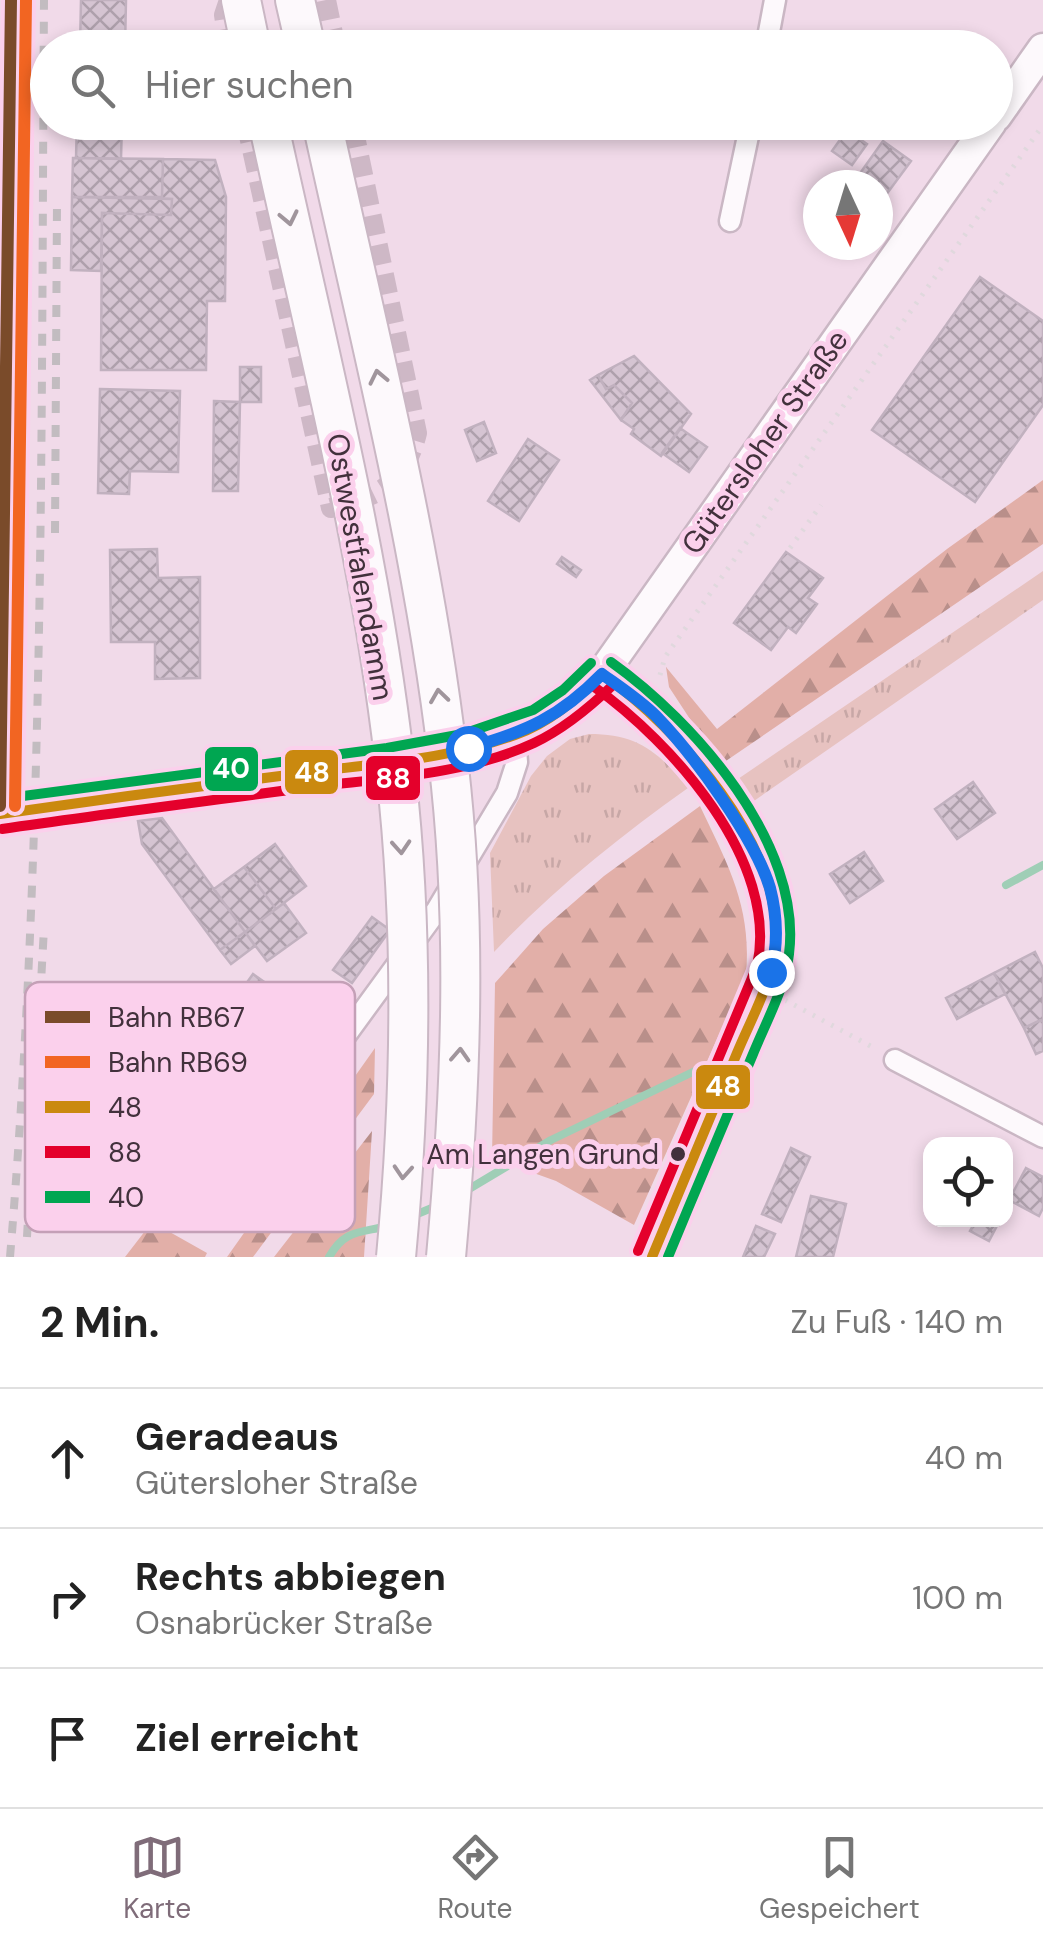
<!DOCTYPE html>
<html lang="de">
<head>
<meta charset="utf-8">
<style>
  :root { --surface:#fff; --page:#f6f6f6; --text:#222; --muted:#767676; --line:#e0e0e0; --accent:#7f6c79 }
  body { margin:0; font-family:"DM Sans",sans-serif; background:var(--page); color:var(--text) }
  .controls { position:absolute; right:30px; bottom:30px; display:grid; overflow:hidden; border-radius:20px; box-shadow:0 5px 15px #0003 }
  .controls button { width:90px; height:90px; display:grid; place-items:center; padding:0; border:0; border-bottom:2px solid var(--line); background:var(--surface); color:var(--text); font:50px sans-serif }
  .compass { position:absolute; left:803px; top:170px; width:90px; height:90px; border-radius:50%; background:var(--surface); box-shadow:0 5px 15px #0003; rotate:176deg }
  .stop { position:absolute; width:30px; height:30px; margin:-22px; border:8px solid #1a73e8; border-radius:50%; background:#fff }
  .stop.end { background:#1a73e8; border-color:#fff; box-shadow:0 2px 10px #0008 }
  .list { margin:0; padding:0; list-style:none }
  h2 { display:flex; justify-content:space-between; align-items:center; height:130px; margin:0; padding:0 40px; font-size:42px }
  h2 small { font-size:32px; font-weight:400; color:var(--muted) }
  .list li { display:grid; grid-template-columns:65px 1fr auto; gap:30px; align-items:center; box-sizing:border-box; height:140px; padding:0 40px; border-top:2px solid var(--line) }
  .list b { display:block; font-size:38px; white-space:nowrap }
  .list p { margin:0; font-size:32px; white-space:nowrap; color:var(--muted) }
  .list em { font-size:32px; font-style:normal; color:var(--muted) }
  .icon { flex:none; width:55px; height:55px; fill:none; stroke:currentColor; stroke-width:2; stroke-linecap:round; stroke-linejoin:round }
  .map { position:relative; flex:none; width:1043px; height:1257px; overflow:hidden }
  .search { position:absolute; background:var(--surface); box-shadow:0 5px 15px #0003; left:30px; right:30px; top:30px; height:110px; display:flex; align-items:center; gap:25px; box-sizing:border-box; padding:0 35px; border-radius:55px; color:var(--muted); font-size:38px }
  .sheet { height:550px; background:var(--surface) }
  nav { display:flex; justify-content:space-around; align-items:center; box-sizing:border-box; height:140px; border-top:2px solid var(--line); background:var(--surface); font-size:28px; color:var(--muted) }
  nav a { display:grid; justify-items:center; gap:5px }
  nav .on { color:var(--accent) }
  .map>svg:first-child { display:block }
  .grass { fill:url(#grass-tufts) }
  .forest { fill:url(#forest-firs) }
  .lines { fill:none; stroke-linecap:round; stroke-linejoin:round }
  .stream { stroke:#9fceb6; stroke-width:8 }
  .building { fill:url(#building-cross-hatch); stroke:#c1b1bf; stroke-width:2.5 }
  .street-tunnel { stroke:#ceb8c6; stroke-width:20; stroke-dasharray:20 10; stroke-linecap:butt }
  .street-casing { stroke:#cab7c4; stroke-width:25 }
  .secondary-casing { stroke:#cab7c4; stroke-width:35 }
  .highway-casing { stroke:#cab7c4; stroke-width:42 }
  .path { stroke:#e0d8dd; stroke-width:5; stroke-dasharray:2.5 8; stroke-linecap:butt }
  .street { stroke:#fdf9fc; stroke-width:20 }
  .secondary { stroke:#fdf9fc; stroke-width:30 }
  .highway { stroke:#fdf9fc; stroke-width:38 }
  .rail { stroke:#c2bcc0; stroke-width:8; stroke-dasharray:12 12; stroke-linecap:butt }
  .highway-bridge-casing { stroke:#cab7c4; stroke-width:42; stroke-linecap:butt }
  .highway-bridge { stroke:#fdf9fc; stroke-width:38 }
  .bus-1-casing { stroke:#fbd0ec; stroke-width:18 }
  .bus-2-casing { stroke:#fbd0ec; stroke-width:18 }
  .bus-3-casing { stroke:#fbd0ec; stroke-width:18 }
  .bus-1 { stroke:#ca890f; stroke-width:10 }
  .bus-2 { stroke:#e4002b; stroke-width:10 }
  .bus-3 { stroke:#00a651; stroke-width:10 }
  .rail-1-casing { stroke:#fbd0ec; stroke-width:20 }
  .rail-2-casing { stroke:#fbd0ec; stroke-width:20 }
  .rail-1 { stroke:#7a4b2a; stroke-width:12 }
  .rail-2 { stroke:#f26522; stroke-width:12 }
  .oneway { stroke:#a0959c }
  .route { stroke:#1a73e8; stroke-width:12 }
  .bus-dot { fill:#42313c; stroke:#fbd0ec; stroke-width:4 }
  .labels { text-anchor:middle; stroke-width:10; stroke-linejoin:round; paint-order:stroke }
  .bus-label { font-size:28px; fill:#42313c; stroke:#fbd0ec; text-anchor:end }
  .street-label { font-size:30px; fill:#42313c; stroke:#fbd0ec }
  .key { fill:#fbd0ec; stroke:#c4a0b7; stroke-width:2.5 }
  .key-label { font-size:28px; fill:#42313c }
  .line-badge { stroke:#fbd0ec; stroke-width:4 }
  .badge-label { font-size:28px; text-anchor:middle; font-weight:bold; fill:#fff }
</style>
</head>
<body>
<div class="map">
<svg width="1043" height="1257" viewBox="0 0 1043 1257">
  <defs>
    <pattern id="grass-tufts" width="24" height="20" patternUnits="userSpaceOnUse" patternTransform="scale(2.5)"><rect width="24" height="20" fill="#e7c2c0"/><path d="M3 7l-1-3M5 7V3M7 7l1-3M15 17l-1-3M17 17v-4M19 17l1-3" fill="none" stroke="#c7a7a6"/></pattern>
    <pattern id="forest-firs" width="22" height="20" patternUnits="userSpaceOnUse" patternTransform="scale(2.5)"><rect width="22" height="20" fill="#e2afa8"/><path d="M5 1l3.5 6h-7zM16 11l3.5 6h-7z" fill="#b98f8a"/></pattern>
    <pattern id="building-cross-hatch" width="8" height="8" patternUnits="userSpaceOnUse" patternTransform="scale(2.5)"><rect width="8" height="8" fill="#d5c4d2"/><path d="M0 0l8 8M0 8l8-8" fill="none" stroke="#aea0ac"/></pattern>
  </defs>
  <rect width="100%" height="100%" fill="#f1dae9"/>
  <path class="grass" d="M1043 571V600L751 803 735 781Z
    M589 734C637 734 658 751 688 788 619 837 553 890 494 952L490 853 531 776 547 756 570 739Z"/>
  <path class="forest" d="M1043 480V544L720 765 669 687 666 667 717 729 947 549Z
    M700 806C728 865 752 907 746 974L634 1225 556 1181 492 1158 495 983 543 929 604 876Z
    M375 1048 374 1094 253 1257H227Z
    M372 1131 364 1257H274Z
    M152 1222 207 1253 205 1257H125Z"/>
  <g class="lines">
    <path class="stream" d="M1006 885 1043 865
      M464 1192 551 1140 697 1070
      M410 1217 439 1205
      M329 1257C345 1229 360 1233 388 1226"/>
  </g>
  <path class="building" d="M81 0H126L125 48H80Z
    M882 35 889 40 886 48 867 47 872 39 877 42Z
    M77 122H122L121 159 76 158Z
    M847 130 867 144 852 165 832 151Z
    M883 141 911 161 883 199 878 195V185H864L856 179Z
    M73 158 163 159 162 197H72Z
    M163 159 215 160 226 197 225 301H207L206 370H101L102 213 171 215 172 199 154 198 162 197Z
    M72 197 172 199 171 215 102 213 101 271 71 270Z
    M980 277 1043 321V405L975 502 872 430Z
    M634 356 691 414 661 456 631 434 634 429 621 420 632 403 614 385 606 389 598 375Z
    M240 367H261V402H240Z
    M598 375 606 389 614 385 632 403 621 420 590 380Z
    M100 389 180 391 178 472 130 471 129 494 98 493Z
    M214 401 240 402 238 491H213Z
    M484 422 496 453 477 461 465 430Z
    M680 428 707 447 689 472 662 453Z
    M528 439 559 460 519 521 488 501Z
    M157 549 158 578 200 577V678L155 679V642H111L110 550Z
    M786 552 823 578 808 598 817 604 796 633 788 627 771 650 734 623Z
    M562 557 581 570 576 577 557 564Z
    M973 782 995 813 957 839 935 809Z
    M162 818 245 932 220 950 142 844 138 821Z
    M275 844 306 886 276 909 244 867Z
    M864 852 883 881 850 903 830 874Z
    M244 867 276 909 245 932 214 889Z
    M284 903 306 933 267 961 245 932Z
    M372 917 390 930 352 983 333 970Z
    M245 932 255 946 231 964 220 950Z
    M1035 952 1043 968V1019L1024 1028 994 973Z
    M994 973 1005 994 957 1019 946 998Z
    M253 974 303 1009 281 1040 231 1005Z
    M1043 1019V1051L1036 1054 1024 1028Z
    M791 1148 810 1157 781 1222 762 1214Z
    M1026 1168 1043 1177V1208L1039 1216 1009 1200Z
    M811 1196 846 1204 833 1257H796Z
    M976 1220H1000L989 1241 970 1231Z
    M756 1226 775 1234 764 1257H743Z"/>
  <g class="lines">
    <path class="street-tunnel" d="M229 0 224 15 229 48
      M326 0 336 48
      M246 122 331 508C381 495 404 485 417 433L352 122"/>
    <g class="street-casing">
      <path id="street" d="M766 48 775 0
        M730 221 751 122
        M895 1060 1043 1137
        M213 1217 437 910 507 793 517 762 515 736"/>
    </g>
    <g class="secondary-casing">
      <path id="secondary" d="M996 116 1043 49
        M602 674C620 687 640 700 656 716 694 754 755 838 770 888 777 915 778 945 771 971L652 1257
        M0 814 348 768 468 748 515 736 546 722 582 694 602 674 991 122"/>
    </g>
    <g class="highway-casing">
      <path id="highway" d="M241 0 251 48
        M295 0 306 48"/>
    </g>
    <path class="path" d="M790 548 821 505
      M660 675 665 657 1043 125
      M785 1000 876 1049"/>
    <use href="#street" class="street"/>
    <use href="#secondary" class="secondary"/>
    <use href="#highway" class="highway"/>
    <path class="rail" d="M55 533 57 203
      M27 1237 44 928
      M10 1257C45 839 41 419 44 0"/>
    <g class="highway-bridge-casing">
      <path id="highway-bridge" d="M268 122C315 338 372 555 396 774 414 934 411 1097 396 1257
        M322 122C368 333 423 545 448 759 468 925 461 1092 446 1257"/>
    </g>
    <use href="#highway-bridge" class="highway-bridge"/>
    <g class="bus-1-casing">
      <path id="bus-1" d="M602 674C679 729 784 844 775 946 772 983 751 1019 737 1053 709 1121 680 1189 652 1257
        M0 814C104 799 208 785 312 772 379 763 450 759 515 735 549 723 577 699 602 674"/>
    </g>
    <g class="bus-2-casing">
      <path id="bus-2" d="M593 686C672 742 780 862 757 966L638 1251
        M2 829C105 814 208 801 311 787 385 778 465 775 534 743 564 729 589 708 613 685"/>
    </g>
    <g class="bus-3-casing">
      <path id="bus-3" d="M611 662C694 721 803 844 789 954 785 988 766 1022 753 1054 725 1121 696 1189 668 1257
        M0 799 387 748 463 734 533 710 563 690 591 663"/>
    </g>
    <use href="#bus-1" class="bus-1"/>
    <use href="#bus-2" class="bus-2"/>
    <use href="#bus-3" class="bus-3"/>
    <g class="rail-1-casing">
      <path id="rail-1" d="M0 806 11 0"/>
    </g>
    <g class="rail-2-casing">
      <path id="rail-2" d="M15 806 26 0"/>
    </g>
    <use href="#rail-1" class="rail-1"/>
    <use href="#rail-2" class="rail-2"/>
  </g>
  <defs><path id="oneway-chevron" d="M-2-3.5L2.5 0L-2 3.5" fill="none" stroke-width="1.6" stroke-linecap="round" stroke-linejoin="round" transform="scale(2.5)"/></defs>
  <g class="oneway">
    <use href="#oneway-chevron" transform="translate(289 218) rotate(78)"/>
    <use href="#oneway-chevron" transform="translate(378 377) rotate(-102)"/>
    <use href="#oneway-chevron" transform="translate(439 696) rotate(-98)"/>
    <use href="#oneway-chevron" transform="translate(401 847) rotate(86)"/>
    <use href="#oneway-chevron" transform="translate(460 1055) rotate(-87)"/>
    <use href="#oneway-chevron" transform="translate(403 1172) rotate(94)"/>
  </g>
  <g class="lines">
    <path class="route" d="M468 748C526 732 560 717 602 674 620 687 640 700 656 716 693 754 755 838 770 888 777 915 778 945 771 972"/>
  </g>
  <circle class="bus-dot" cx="678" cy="1154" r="9"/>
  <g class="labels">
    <g class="bus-label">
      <text x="659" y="1164">Am Langen Grund</text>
    </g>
    <g class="street-label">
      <text transform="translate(765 442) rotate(-55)" y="10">Gütersloher Straße</text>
      <text transform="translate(360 567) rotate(80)" y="10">Ostwestfalendamm</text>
    </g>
  </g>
  <rect x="25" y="982" width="330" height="250" rx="15" class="key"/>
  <rect x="45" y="1011" width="45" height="12" fill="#7a4b2a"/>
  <rect x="45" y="1056" width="45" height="12" fill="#f26522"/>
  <rect x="45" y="1101" width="45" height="12" fill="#ca890f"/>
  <rect x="45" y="1146" width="45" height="12" fill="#e4002b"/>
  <rect x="45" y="1191" width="45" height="12" fill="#00a651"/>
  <g class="key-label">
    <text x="108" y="1027">Bahn RB67</text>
    <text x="108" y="1072">Bahn RB69</text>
    <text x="108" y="1117">48</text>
    <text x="108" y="1162">88</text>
    <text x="108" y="1207">40</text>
  </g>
  <g class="line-badge">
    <rect x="203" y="745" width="57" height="48" rx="10" fill="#00a651"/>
    <rect x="283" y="748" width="57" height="48" rx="10" fill="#ca890f"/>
    <rect x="364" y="754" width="58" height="48" rx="10" fill="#e4002b"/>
    <rect x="694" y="1063" width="58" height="48" rx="10" fill="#ca890f"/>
  </g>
  <g class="badge-label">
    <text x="231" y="778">40</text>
    <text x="312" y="782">48</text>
    <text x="393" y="788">88</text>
    <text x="723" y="1096">48</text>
  </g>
</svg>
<div class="controls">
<button><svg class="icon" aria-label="locate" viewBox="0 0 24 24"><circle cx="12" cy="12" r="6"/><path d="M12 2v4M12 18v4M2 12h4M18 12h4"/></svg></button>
</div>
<svg class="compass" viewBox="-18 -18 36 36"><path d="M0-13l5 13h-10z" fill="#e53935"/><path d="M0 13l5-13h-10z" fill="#767676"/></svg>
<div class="stop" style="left:468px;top:748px"></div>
<div class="stop end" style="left:771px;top:972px"></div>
<div class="search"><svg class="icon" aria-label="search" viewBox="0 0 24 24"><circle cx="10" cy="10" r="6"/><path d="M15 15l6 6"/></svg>Hier suchen</div>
</div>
<section class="sheet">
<h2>2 Min.<small>Zu Fuß · 140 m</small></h2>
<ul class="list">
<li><svg class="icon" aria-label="ahead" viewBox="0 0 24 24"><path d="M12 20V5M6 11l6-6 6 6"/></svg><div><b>Geradeaus</b><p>Gütersloher Straße</p></div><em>40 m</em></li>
<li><svg class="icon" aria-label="right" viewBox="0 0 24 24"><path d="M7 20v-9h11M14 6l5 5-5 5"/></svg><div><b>Rechts abbiegen</b><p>Osnabrücker Straße</p></div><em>100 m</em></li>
<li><svg class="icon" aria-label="arrive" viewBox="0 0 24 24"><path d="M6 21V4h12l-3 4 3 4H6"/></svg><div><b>Ziel erreicht</b></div></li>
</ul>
</section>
<nav>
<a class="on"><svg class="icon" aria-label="map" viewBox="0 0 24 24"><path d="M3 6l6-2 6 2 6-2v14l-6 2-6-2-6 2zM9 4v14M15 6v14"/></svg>Karte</a>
<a><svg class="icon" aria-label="directions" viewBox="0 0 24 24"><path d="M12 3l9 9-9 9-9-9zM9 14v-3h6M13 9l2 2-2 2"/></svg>Route</a>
<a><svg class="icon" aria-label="saved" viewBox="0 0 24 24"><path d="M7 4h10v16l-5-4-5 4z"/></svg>Gespeichert</a>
</nav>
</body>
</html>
